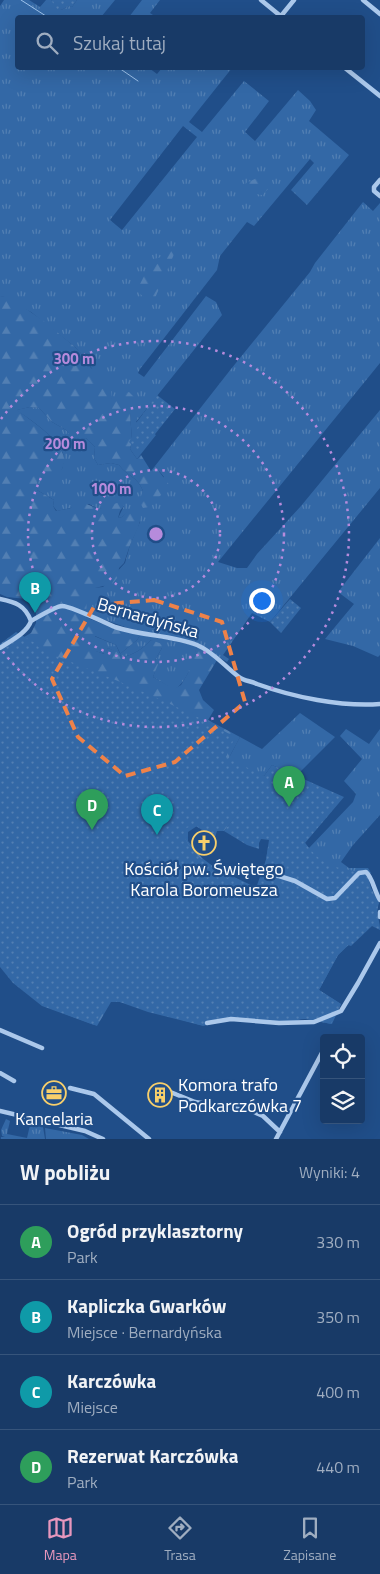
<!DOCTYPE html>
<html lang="pl">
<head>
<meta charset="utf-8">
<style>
  :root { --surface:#183a67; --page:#254570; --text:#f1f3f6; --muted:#9fadc0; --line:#36547b; --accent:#e797bd }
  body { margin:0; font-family:"Titillium Web",sans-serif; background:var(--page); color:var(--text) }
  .controls { position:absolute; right:15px; bottom:15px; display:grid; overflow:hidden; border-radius:5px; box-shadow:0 5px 20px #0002 }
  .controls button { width:45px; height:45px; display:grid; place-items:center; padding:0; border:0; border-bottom:1px solid var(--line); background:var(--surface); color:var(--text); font:25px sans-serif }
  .you { position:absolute; left:261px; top:600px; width:18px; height:18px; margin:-12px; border:4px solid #fff; border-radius:50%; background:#1a73e8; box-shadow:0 0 0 8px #1a73e833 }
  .badge { display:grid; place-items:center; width:32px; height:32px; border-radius:50%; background:var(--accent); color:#fff; font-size:16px; font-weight:700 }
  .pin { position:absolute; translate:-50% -41px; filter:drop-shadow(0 1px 2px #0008) }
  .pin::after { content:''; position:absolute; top:26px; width:18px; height:15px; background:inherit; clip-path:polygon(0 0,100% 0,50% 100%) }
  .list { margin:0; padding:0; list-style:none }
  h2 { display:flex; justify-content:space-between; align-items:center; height:65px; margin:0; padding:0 20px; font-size:21px }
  h2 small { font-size:16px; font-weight:400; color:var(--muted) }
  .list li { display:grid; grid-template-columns:32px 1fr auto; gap:15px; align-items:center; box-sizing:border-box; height:75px; padding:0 20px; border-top:1px solid var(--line) }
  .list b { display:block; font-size:19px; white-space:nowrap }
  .list p { margin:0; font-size:16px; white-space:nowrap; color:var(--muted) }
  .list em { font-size:16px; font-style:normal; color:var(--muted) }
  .icon { flex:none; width:28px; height:28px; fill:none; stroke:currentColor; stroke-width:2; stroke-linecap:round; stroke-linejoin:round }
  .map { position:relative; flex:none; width:380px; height:1139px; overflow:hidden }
  .search { position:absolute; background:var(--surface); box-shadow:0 5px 20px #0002; left:15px; right:15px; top:15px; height:55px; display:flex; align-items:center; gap:12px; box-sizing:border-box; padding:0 18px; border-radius:5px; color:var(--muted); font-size:19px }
  .sheet { height:365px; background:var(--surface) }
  nav { display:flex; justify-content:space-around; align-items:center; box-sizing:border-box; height:70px; border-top:1px solid var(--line); background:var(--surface); font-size:14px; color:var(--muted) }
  nav a { display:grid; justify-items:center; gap:2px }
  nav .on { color:var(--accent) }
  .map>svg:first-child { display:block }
  .grass { fill:url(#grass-tufts); fill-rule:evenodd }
  .forest { fill:url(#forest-firs); fill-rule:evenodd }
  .park { fill:url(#park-dots); fill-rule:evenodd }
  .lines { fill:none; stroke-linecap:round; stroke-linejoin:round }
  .stream { stroke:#9ec3ec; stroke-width:1 }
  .minor { stroke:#abc8eb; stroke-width:4.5 }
  .marked { fill:none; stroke:#ee8249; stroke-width:4; stroke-dasharray:10 6; stroke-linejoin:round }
  .ring { fill:none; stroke:#b68bdc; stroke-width:2.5; stroke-dasharray:2.5 5 }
  .labels { text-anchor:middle; stroke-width:4.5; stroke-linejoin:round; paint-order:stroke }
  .street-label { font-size:18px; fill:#fff; stroke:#204e89 }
  .poi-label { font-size:18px; fill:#fff; stroke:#204e89 }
  .centre { fill:#b68bdc; stroke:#204e89; stroke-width:2.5 }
  .ring-label { font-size:15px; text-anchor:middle; font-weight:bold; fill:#b68bdc; stroke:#204e89; stroke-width:4.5; stroke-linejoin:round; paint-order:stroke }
</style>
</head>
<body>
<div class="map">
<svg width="380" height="1139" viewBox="0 0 380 1139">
  <defs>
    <pattern id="grass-tufts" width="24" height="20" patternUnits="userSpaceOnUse" patternTransform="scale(1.25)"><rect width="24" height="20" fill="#3368a6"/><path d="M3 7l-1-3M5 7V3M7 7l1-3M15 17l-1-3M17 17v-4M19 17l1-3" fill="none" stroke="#527fb3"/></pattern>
    <pattern id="forest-firs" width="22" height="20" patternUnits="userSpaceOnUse" patternTransform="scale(1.25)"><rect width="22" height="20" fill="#3368a6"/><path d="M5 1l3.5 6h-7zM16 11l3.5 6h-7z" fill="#527fb3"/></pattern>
    <pattern id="park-dots" width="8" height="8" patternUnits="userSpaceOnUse" patternTransform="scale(1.25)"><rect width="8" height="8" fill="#3368a6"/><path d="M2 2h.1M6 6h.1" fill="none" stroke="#527fb3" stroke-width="1.8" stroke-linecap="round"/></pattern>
  </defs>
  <rect width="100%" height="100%" fill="#204e89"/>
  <path class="grass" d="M4 0H29L40 7 46 0H51L61 10 69 6 72 7 77 0H115L101 17 18 18V68H149L157 74 162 68H232L189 122 202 132 244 81 269 101 245 132 255 141 298 90 310 101 316 110 309 121 349 155 307 205 291 190 314 163 310 159 254 226 247 222 220 256 217 270 140 369 138 373 144 377 206 296 216 302 222 315 136 422 156 435 137 459 130 449 132 440 130 413 112 399 85 358 75 347 31 312C19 307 14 298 0 296V6ZM183 126 197 137 122 230 110 220Z
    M142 0H160L150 13 156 17H129Z
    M363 202 373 211 380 203V363L218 562 237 568H247L257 554 301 506 380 410V488L270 622 252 613 223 655 229 659 227 662 201 646 128 628 85 613 86 597 59 591 103 587 125 563 130 545 140 522 129 510 122 517 118 518 124 506 99 509 89 504 57 511 53 506 54 500 37 490 38 480 62 469C63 465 64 461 64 457 62 441 29 418 16 410L30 407 39 408 52 422 66 430 75 440 86 438 95 447 94 458 98 465 111 463 119 465C128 477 137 476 143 491L164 477 155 466 231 369 310 272 315 263Z
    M380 538V655L378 657 353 646 325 639 354 604 338 592Z
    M141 634 197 646C193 662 188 681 174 690L153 677 158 663 155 660 162 648 151 640C143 648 133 656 121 657L120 654 108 648 105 654 95 651 94 636 116 645 120 654 137 640Z
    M300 713 335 737 296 776 272 765 264 776 223 769 240 737 262 749Z
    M346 729 369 744 380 729V815L353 845 341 862 349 868H368L371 873 265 865 268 848 305 843 309 848 353 802 356 794 344 781 362 759 340 736Z
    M6 1119 10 1121 7 1134 27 1138 30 1125 43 1127 45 1139H1V1137H5L2 1136 1 1130Z
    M45 1128 82 1135 89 1139H46Z"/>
  <path class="forest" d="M259 177 272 185 262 195C255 194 248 190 246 183Z
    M171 249 175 252 155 298C146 301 143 297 137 290L152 260 161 257Z
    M0 296 9 297 45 322 75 347 85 358 91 368 110 379 112 399 119 395 129 392 139 402 136 408 130 413 132 440 130 449 137 459 141 455 151 471 155 466 170 486 149 507 143 508 139 501 143 491C137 476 128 477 119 465L111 463 98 465 94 458 95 447 86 438 75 441 66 430 52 422 39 408 30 407 17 410C29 419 63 441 64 458 65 465 61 471 58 476L46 477 38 480 37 490 54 500 53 506 56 511 71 508 79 501 99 509 120 502 124 506 120 511 118 518 122 517 128 510 137 509 141 517 138 528 130 545 124 563 119 568 118 577 112 584 95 588 87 595 86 617 100 623 141 634 137 640 120 654 121 657C133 656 143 648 151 640L162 644V648L155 660 159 662 153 677 174 689 181 685 188 673 197 646 217 660 199 690 203 700 214 710 208 720 240 737 223 769 264 776 236 816 224 831H217L215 837 197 826 188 832V841L202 858 230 879 232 876 259 889 369 885 379 903 355 939 338 955 319 990 341 1004 332 1024 305 1019 279 1021 233 1019 203 1026 120 1002H111L97 1026 44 1006 22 636 24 637 31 633 36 623V600L7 597 0 594ZM95 636 116 645 120 653 108 648 104 654 96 651Z"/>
  <path class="park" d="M51 0H77L72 7 69 6 61 10 57 9Z
    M157 395 175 409 140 453 129 442 139 425 136 423Z
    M290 599 301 608 281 633 270 622Z
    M16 632 35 643 41 650C107 676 173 702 235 737L226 757 264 776 272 765 344 797 305 843C310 850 321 861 329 865 341 870 356 869 368 876L371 888 379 903C375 916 380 918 380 930L372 926 351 946 348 945 338 955 319 990 341 1004 331 1024 303 1018 292 1023 230 1018 200 1025 148 1012 117 1001H108L94 1025 42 1006 13 983 0 967V644ZM243 806 224 831 247 845 259 849V843L261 839 269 840 266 860 256 888 229 875 227 878C215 869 192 855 186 840 184 837 186 833 184 829L194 825 212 836 215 831 223 829Z"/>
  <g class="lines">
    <path class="stream" d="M21 0 49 18
      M119 68 138 81"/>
    <path class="minor" d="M261 0 283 18
      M363 0 380 14
      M281 16 294 0
      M345 68 380 96
      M380 180 374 187V191L380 196
      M0 599C15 602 25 605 31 621
      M0 648C10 641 27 633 31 621 38 617 56 606 62 606 68 605 106 623 115 627 142 636 171 635 197 645 214 652 225 667 239 677 244 681 251 681 257 684 293 697 341 707 380 704
      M263 871 295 881 327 899 335 898 356 876 359 873 366 872C373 878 374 891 380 900
      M380 912V917
      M207 1023 231 1019 279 1023 314 1022 341 1011 358 983 380 943
      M0 1030 42 1048
      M0 1073 14 1081
      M158 1087 195 1102 252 1111 263 1116 280 1132
      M70 1088 94 1094 149 1139
      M0 1111 85 1131 103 1139
      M276 1139 324 1049"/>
  </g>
  <path class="marked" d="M154 600 222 622 245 702 175 762 125 776 78 737 52 679 95 605Z"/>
  <g class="ring">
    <circle cx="156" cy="534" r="64"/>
    <circle cx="156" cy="534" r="128"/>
    <path d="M1 419A193 193 0 1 1 1 649"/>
  </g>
  <defs>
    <g id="church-ring" transform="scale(1.25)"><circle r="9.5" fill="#204e89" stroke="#f8cf6b" stroke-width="1.5"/><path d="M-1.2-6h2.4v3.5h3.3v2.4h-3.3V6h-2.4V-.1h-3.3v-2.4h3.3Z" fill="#f8cf6b"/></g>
    <g id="office-ring" transform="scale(1.25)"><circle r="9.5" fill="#204e89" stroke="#f8cf6b" stroke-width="1.5"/><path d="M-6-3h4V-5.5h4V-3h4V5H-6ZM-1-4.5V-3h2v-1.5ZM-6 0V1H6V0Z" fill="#f8cf6b"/></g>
    <g id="building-ring" transform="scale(1.25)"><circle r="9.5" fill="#204e89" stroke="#f8cf6b" stroke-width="1.5"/><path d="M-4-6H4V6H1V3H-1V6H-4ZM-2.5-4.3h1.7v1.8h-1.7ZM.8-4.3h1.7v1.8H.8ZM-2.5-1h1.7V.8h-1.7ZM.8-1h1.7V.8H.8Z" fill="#f8cf6b"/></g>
  </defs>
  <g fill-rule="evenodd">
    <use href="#church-ring" x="204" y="843"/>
    <use href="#office-ring" x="54" y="1093"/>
    <use href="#building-ring" x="160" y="1095"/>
  </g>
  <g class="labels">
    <g class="street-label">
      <text transform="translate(148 618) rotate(16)" y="6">Bernardyńska</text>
    </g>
    <g class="poi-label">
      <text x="204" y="875">Kościół pw. Świętego<tspan x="204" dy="21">Karola Boromeusza</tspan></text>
      <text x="178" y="1091" text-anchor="start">Komora trafo<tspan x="178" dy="21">Podkarczówka 7</tspan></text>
      <text x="54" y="1125">Kancelaria</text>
    </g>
  </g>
  <circle cx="156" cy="534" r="8" class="centre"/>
  <g class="ring-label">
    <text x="74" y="364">300 m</text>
    <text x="65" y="449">200 m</text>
    <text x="111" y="494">100 m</text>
  </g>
</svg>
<div class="controls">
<button><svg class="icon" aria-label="locate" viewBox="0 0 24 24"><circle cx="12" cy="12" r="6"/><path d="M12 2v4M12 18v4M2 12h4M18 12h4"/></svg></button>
<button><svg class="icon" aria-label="layers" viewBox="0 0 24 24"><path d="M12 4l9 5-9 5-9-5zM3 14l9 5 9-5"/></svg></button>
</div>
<div class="you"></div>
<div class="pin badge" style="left:289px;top:807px;background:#2e9e5b">A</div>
<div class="pin badge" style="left:35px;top:613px;background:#0f9aa8">B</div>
<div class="pin badge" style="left:157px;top:835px;background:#0f9aa8">C</div>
<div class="pin badge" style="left:92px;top:830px;background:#2e9e5b">D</div>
<div class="search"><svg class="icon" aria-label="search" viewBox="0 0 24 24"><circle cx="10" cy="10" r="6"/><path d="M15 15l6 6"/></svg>Szukaj tutaj</div>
</div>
<section class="sheet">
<h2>W pobliżu<small>Wyniki: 4</small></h2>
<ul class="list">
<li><span class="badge" style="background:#2e9e5b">A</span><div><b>Ogród przyklasztorny</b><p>Park</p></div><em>330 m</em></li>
<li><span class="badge" style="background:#0f9aa8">B</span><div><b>Kapliczka Gwarków</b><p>Miejsce · Bernardyńska</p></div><em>350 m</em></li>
<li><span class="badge" style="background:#0f9aa8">C</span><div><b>Karczówka</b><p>Miejsce</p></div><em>400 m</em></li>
<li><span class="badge" style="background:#2e9e5b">D</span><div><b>Rezerwat Karczówka</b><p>Park</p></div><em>440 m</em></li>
</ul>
</section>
<nav>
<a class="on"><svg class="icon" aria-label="map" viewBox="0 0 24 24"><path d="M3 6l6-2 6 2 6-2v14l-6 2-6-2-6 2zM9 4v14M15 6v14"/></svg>Mapa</a>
<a><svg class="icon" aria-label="directions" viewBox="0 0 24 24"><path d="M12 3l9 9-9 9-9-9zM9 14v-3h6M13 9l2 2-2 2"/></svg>Trasa</a>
<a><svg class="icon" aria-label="saved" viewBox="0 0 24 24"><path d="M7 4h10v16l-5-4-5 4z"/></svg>Zapisane</a>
</nav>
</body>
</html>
